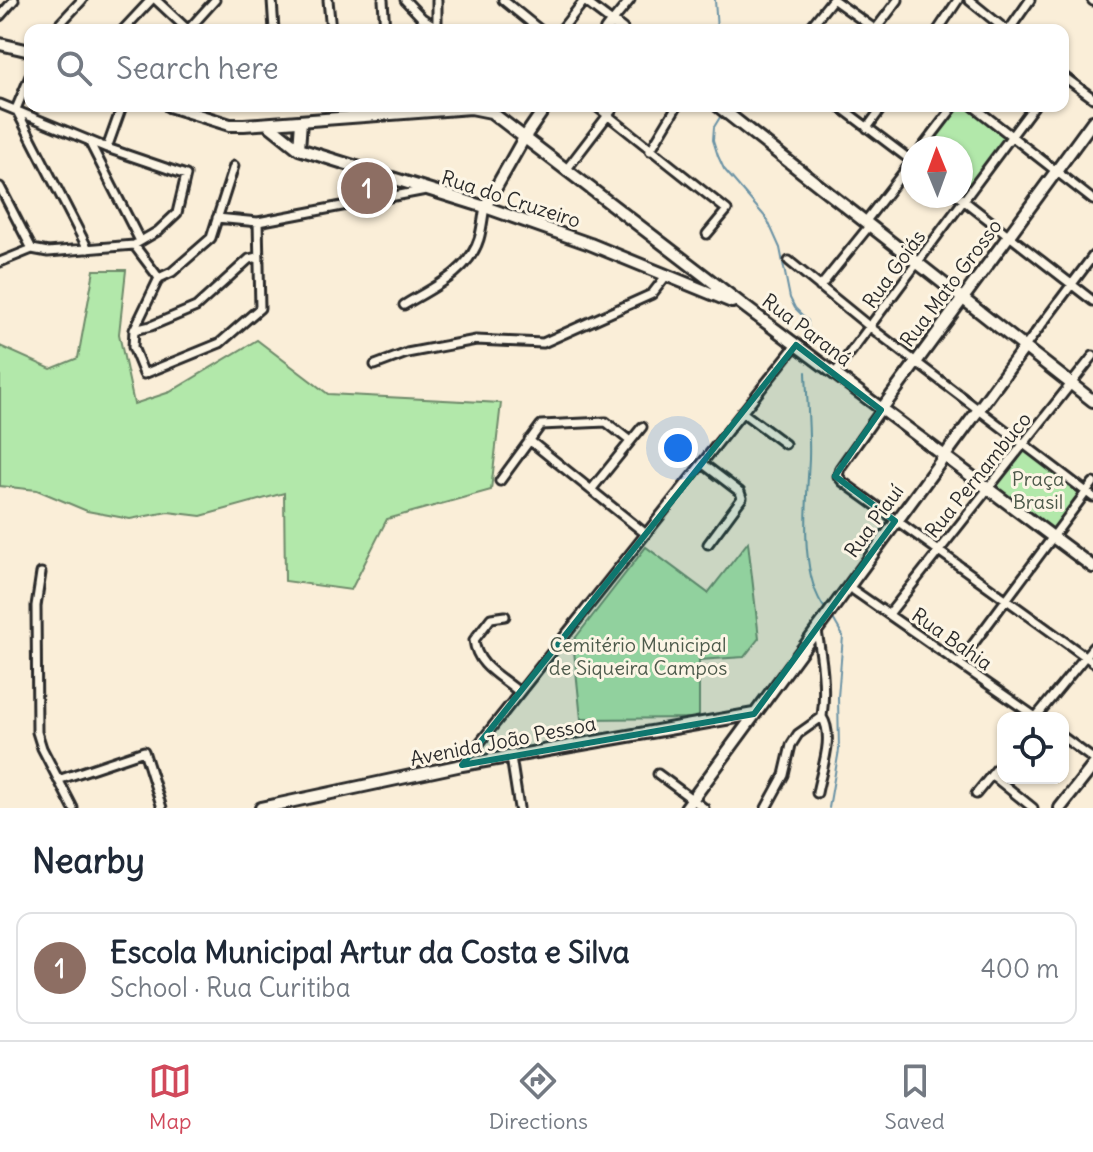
<!DOCTYPE html>
<html lang="en">
<head>
<meta charset="utf-8">
<style>
  :root { --surface:#fff; --page:#f2f2f3; --text:#1f2937; --muted:#747a83; --line:#e0e1e3; --accent:#d1495b }
  body { margin:0; font-family:Delius,sans-serif; background:var(--page); color:var(--text) }
  .controls { position:absolute; right:24px; bottom:24px; display:grid; overflow:hidden; border-radius:16px; box-shadow:0 2px 6px #0004 }
  .controls button { width:72px; height:72px; display:grid; place-items:center; padding:0; border:0; border-bottom:2px solid var(--line); background:var(--surface); color:var(--text); font:40px sans-serif }
  .compass { position:absolute; left:901px; top:136px; width:72px; height:72px; border-radius:50%; background:var(--surface); box-shadow:0 2px 6px #0004; rotate:359deg }
  .you { position:absolute; left:678px; top:448px; width:28px; height:28px; margin:-20px; border:6px solid #fff; border-radius:50%; background:#1a73e8; box-shadow:0 0 0 12px #1a73e833 }
  .badge { display:grid; place-items:center; width:52px; height:52px; border-radius:50%; background:var(--accent); color:#fff; font-size:26px; font-weight:700 }
  .pin { position:absolute; translate:-50% -50%; border:4px solid #fff; box-shadow:0 2px 8px #0006 }
  .list { margin:0; padding:0; list-style:none }
  h2 { display:flex; justify-content:space-between; align-items:center; height:104px; margin:0; padding:0 32px; font-size:34px }
  h2 small { font-size:26px; font-weight:400; color:var(--muted) }
  .list li { display:grid; grid-template-columns:52px 1fr auto; gap:24px; align-items:center; box-sizing:border-box; height:112px; margin:0 16px 16px; padding:0 16px; border:2px solid var(--line); border-radius:16px }
  .list b { display:block; font-size:30px; white-space:nowrap }
  .list p { margin:0; font-size:26px; white-space:nowrap; color:var(--muted) }
  .list em { font-size:26px; font-style:normal; color:var(--muted) }
  .icon { flex:none; width:44px; height:44px; fill:none; stroke:currentColor; stroke-width:2; stroke-linecap:round; stroke-linejoin:round }
  .map { position:relative; flex:none; width:1093px; height:808px; overflow:hidden }
  .search { position:absolute; background:var(--surface); box-shadow:0 2px 6px #0004; left:24px; right:24px; top:24px; height:88px; display:flex; align-items:center; gap:20px; box-sizing:border-box; padding:0 28px; border-radius:16px; color:var(--muted); font-size:30px }
  .sheet { height:232px; background:var(--surface) }
  nav { display:flex; justify-content:space-around; align-items:center; box-sizing:border-box; height:112px; border-top:2px solid var(--line); background:var(--surface); font-size:22px; color:var(--muted) }
  nav a { display:grid; justify-items:center; gap:4px }
  nav .on { color:var(--accent) }
  .map>svg:first-child { display:block }
  .built { fill:#f7e6c8 }
  .green { fill:#b2e8aa; stroke:#6e8a6a; stroke-width:2 }
  .lines { fill:none; stroke-linecap:round; stroke-linejoin:round }
  .stream { stroke:#6a92a5; stroke-width:2 }
  .street-casing { stroke:#2b2b2b; stroke-width:13 }
  .secondary-casing { stroke:#2b2b2b; stroke-width:16 }
  .street { stroke:#fcf5e5; stroke-width:7 }
  .secondary { stroke:#fcf5e5; stroke-width:10 }
  .marked { fill:#0f766e; fill-opacity:0.2; stroke:#0f766e; stroke-width:6; stroke-linejoin:round }
  .labels { text-anchor:middle; stroke-width:6; stroke-linejoin:round; paint-order:stroke }
  .street-label { font-size:20px; fill:#2b2b2b; stroke:#fcf5e5 }
  .park-label { font-size:20px; fill:#4d5a4b; stroke:#fcf5e5 }
</style>
</head>
<body>
<div class="map">
<svg width="1093" height="808" viewBox="0 0 1093 808">
  <rect width="100%" height="100%" fill="#faeed8"/>
  <filter id="ink" filterUnits="userSpaceOnUse"><feTurbulence type="fractalNoise" baseFrequency=".0125" numOctaves="2"/><feDisplacementMap in="SourceGraphic" scale="16" xChannelSelector="R" yChannelSelector="G"/><feConvolveMatrix kernelMatrix="1 2 1 2 8 2 1 2 1" color-interpolation-filters="sRGB"/></filter>
  <g filter="url(#ink)">
    <path class="built" d="M353 174 387 186 384 195 369 190 366 196 359 194 357 200 346 196Z"/>
    <path class="green" d="M957 106H969L1009 136 964 198 961 196V148H925Z
      M94 270H126L119 334 134 404 170 392 257 340 328 394 501 403 491 490 387 519 351 590 285 581 284 493 201 516 168 512 130 519 87 511 37 490 0 486V346L51 369 78 358Z
      M1024 446 1084 492 1053 534 992 490Z
      M748 542 759 638 744 657 699 660V718L581 719 573 641 646 547 708 593Z"/>
    <g class="lines">
      <path class="stream" d="M715 0 717 30
        M722 114 714 127 713 140 718 156 724 169 767 219 780 248 790 298 795 308 808 321 809 340
        M806 372C807 401 810 430 809 459 807 503 798 574 826 610
        M829 808 839 750 838 697 843 636 831 615"/>
      <g class="street-casing">
        <path id="street" d="M156 0 188 30
          M272 0 274 30
          M328 0 331 30
          M383 0 385 30
          M405 0 422 18 441 30
          M503 0 540 30
          M583 0 612 22 630 0
          M834 0 876 30
          M969 0 1006 30
          M1092 0 1093 1
          M0 16 14 0
          M437 27V0
          M54 30 82 0
          M123 30 151 0
          M188 30 215 0
          M561 30 584 1
          M808 30 832 0
          M875 30 898 0
          M938 30 958 0
          M1009 30 1030 0
          M30 76 16 109 88 249
          M1063 76 1093 98
          M0 104 107 148 186 175 177 213 158 231 134 245 48 252 32 249 0 262
          M596 106 727 210 707 234
          M839 106 913 162
          M973 106 1093 200
          M867 128 883 106
          M89 141 140 241
          M107 148 122 106
          M922 148 954 106
          M650 151 677 106
          M234 166 211 238 172 272 159 278 134 330 133 347 144 374 220 343 260 308 258 222
          M566 170 615 106
          M0 187 32 249
          M958 196 1093 301
          M217 218 258 222 426 190
          M865 222 913 160
          M134 245 159 278
          M789 261 870 327 1093 497
          M820 287 870 225
          M404 305C432 288 469 272 479 239 482 229 483 217 485 207
          M134 330 151 326 196 307 249 259 257 257
          M1024 348 1093 256
          M375 365 407 353 476 340 543 343 652 294 666 276
          M835 373 1034 106
          M881 410 840 468 838 476 843 482 1093 662
          M742 412 785 444
          M529 440 646 534
          M702 463 740 492 742 498 708 544
          M500 481 541 425 606 422 630 441
          M591 490 642 427
          M41 573 36 606 37 732 42 748 73 808
          M849 587 1037 718
          M889 614 1093 356
          M505 616 491 618 474 640C477 667 501 676 519 692
          M959 663 1093 483
          M1035 718 1093 647
          M1063 737 1093 759
          M511 757 519 808
          M462 765 796 345
          M658 774 704 808
          M992 775 1033 808
          M58 780 144 751 162 808
          M817 793C821 770 835 737 822 717
          M976 794 1003 761
          M766 808 784 775 791 745 798 734 822 717C826 687 822 660 817 631"/>
      </g>
      <g class="secondary-casing">
        <path id="secondary" d="M606 30 612 22 622 30
          M0 44 30 51
          M169 106 230 125H244L471 108 491 112 744 306 1093 567
          M718 106 1093 401
          M269 125 299 149 485 207 590 244 732 302
          M299 149 301 121
          M485 207 524 138 546 106
          M881 410 1093 121
          M261 808 462 765 754 714
          M686 808 1024 348
          M1060 808 1093 766"/>
      </g>
      <use href="#street" class="street"/>
      <use href="#secondary" class="secondary"/>
    </g>
  </g>
  <path class="marked" d="M796 345 881 410 835 476 895 521 754 714 462 765Z"/>
  <g class="labels">
    <g class="street-label">
      <text transform="translate(511 199) rotate(18)" y="7">Rua do Cruzeiro</text>
      <text transform="translate(894 269) rotate(-54)" y="7">Rua Goiás</text>
      <text transform="translate(951 283) rotate(-53)" y="7">Rua Mato Grosso</text>
      <text transform="translate(807 330) rotate(37)" y="7">Rua Paraná</text>
      <text transform="translate(978 475) rotate(-51)" y="7">Rua Pernambuco</text>
      <text transform="translate(874 521) rotate(-54)" y="7">Rua Piauí</text>
      <text transform="translate(952 639) rotate(35)" y="7">Rua Bahia</text>
      <text transform="translate(503 741) rotate(-11)" y="7">Avenida João Pessoa</text>
    </g>
    <g class="park-label">
      <text x="1038" y="486">Praça<tspan x="1038" dy="23">Brasil</tspan></text>
      <text x="638" y="652">Cemitério Municipal<tspan x="638" dy="23">de Siqueira Campos</tspan></text>
    </g>
  </g>
</svg>
<div class="controls">
<button><svg class="icon" aria-label="locate" viewBox="0 0 24 24"><circle cx="12" cy="12" r="6"/><path d="M12 2v4M12 18v4M2 12h4M18 12h4"/></svg></button>
</div>
<svg class="compass" viewBox="-18 -18 36 36"><path d="M0-13l5 13h-10z" fill="#e53935"/><path d="M0 13l5-13h-10z" fill="#747a83"/></svg>
<div class="you"></div>
<div class="pin badge" style="left:367px;top:188px;background:#8d6e63">1</div>
<div class="search"><svg class="icon" aria-label="search" viewBox="0 0 24 24"><circle cx="10" cy="10" r="6"/><path d="M15 15l6 6"/></svg>Search here</div>
</div>
<section class="sheet">
<h2>Nearby<small></small></h2>
<ul class="list">
<li><span class="badge" style="background:#8d6e63">1</span><div><b>Escola Municipal Artur da Costa e Silva</b><p>School · Rua Curitiba</p></div><em>400 m</em></li>
</ul>
</section>
<nav>
<a class="on"><svg class="icon" aria-label="map" viewBox="0 0 24 24"><path d="M3 6l6-2 6 2 6-2v14l-6 2-6-2-6 2zM9 4v14M15 6v14"/></svg>Map</a>
<a><svg class="icon" aria-label="directions" viewBox="0 0 24 24"><path d="M12 3l9 9-9 9-9-9zM9 14v-3h6M13 9l2 2-2 2"/></svg>Directions</a>
<a><svg class="icon" aria-label="saved" viewBox="0 0 24 24"><path d="M7 4h10v16l-5-4-5 4z"/></svg>Saved</a>
</nav>
</body>
</html>
